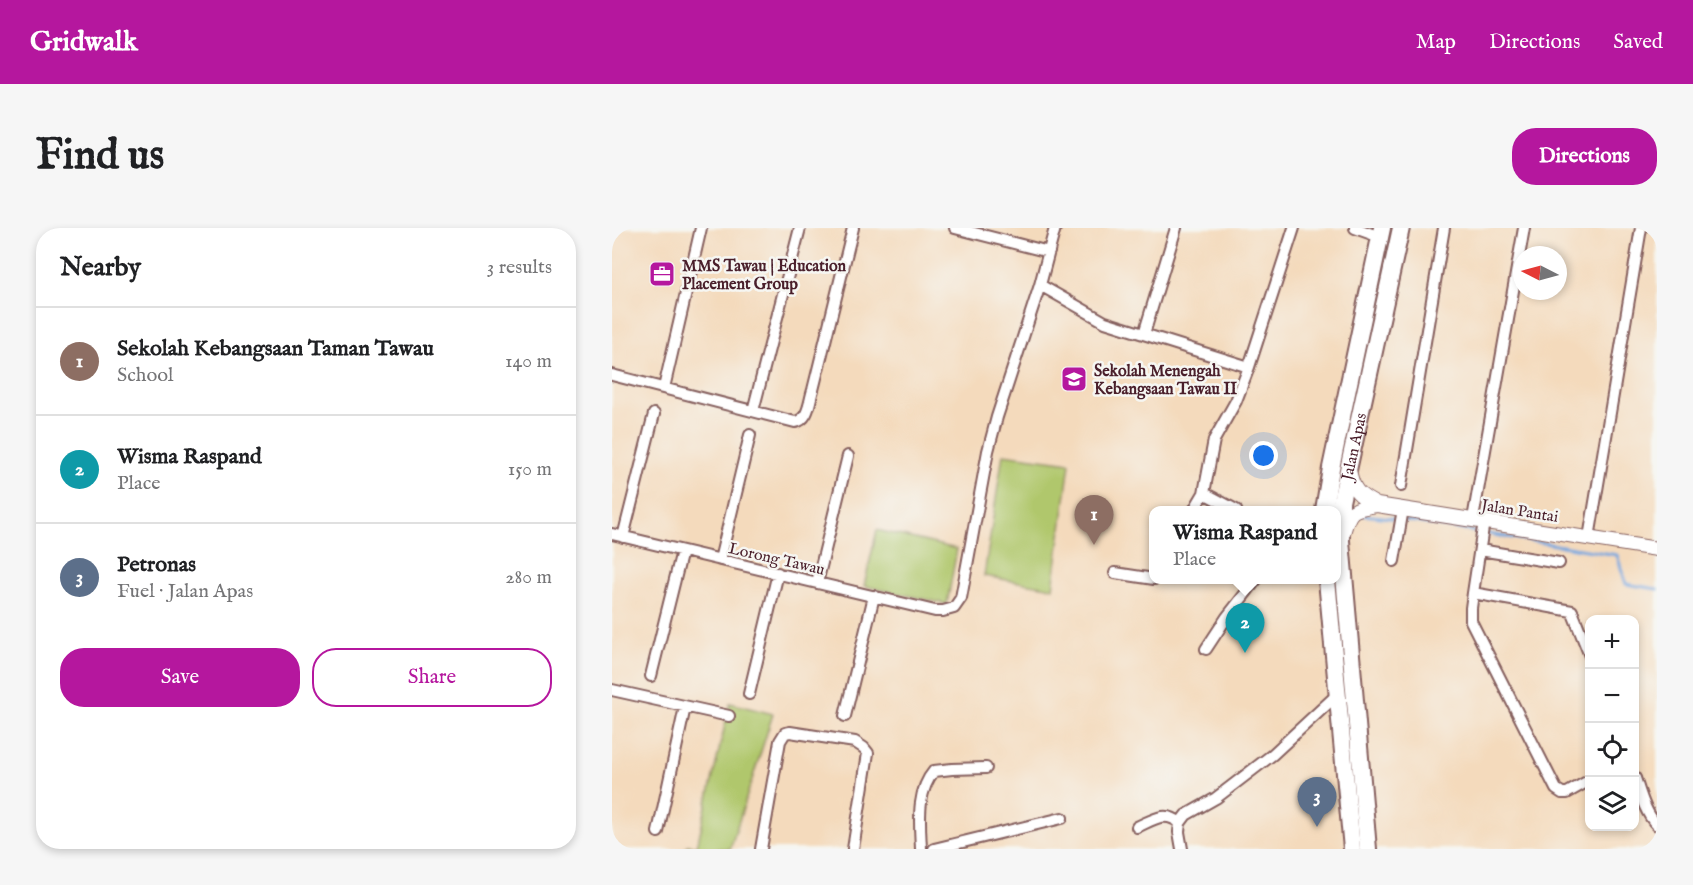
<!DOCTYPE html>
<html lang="en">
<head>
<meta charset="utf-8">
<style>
  :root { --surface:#fff; --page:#f6f6f6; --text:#202124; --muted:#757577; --line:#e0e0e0; --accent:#b5179e }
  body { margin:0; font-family:"IM FELL English",serif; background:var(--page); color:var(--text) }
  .controls { position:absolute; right:18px; bottom:18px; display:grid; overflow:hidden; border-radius:12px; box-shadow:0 3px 9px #0003 }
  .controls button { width:54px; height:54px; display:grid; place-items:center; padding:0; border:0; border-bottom:2px solid var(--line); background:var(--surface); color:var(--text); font:30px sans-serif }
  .compass { position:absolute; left:901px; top:18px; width:54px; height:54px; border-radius:50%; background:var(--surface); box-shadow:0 3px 9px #0003; rotate:276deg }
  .you { position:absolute; left:652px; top:228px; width:21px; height:21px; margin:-15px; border:4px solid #fff; border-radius:50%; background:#1a73e8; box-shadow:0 0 0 9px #1a73e833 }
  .badge { display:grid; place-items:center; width:39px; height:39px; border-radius:50%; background:var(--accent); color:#fff; font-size:20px; font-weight:700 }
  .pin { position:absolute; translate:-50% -50px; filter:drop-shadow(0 2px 3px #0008) }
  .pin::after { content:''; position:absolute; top:32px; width:21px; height:18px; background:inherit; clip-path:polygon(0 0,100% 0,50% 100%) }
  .popup { position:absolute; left:537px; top:278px; width:192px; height:78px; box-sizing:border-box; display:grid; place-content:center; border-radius:12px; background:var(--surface); filter:drop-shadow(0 2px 4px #0005); font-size:20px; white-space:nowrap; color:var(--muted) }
  .popup b { font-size:22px; color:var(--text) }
  .popup::after { content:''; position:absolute; left:50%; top:100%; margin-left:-12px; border:12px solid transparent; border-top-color:var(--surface) }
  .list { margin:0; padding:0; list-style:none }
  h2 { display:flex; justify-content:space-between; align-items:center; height:78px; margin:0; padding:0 24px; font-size:26px }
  h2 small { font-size:20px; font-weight:400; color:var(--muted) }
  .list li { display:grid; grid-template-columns:39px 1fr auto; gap:18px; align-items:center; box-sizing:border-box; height:108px; padding:0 24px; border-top:2px solid var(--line) }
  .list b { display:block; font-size:22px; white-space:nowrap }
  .list p { margin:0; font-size:20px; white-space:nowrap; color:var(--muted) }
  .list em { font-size:20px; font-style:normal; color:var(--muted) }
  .actions { display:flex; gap:12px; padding:18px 24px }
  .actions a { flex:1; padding:14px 0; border:2px solid var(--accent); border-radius:24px; text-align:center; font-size:21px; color:var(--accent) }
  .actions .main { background:var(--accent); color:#fff }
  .icon { flex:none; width:33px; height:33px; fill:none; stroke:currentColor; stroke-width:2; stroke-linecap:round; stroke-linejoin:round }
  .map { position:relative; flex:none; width:1045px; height:621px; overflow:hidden; border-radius:24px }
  header { display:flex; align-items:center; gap:36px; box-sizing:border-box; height:84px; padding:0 30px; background:var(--accent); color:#fff }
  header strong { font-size:28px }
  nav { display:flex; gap:33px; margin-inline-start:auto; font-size:21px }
  .intro { display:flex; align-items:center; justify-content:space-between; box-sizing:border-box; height:144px; padding:0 36px }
  h1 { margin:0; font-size:42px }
  .button { padding:15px 27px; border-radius:24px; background:var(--accent); color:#fff; font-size:21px; font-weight:700 }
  main { display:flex; gap:36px; padding:0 36px }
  aside { flex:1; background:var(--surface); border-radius:24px; box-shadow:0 3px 9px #0003 }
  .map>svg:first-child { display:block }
  .green { fill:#b0c76c; stroke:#7d734c; stroke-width:1.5 }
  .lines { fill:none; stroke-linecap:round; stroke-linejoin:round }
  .stream { stroke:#72a6df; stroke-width:3 }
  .minor-casing { stroke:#86605e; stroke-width:14 }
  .tertiary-casing { stroke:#86605e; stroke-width:16 }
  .trunk-casing { stroke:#86605e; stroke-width:20 }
  .minor { stroke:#fff; stroke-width:10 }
  .tertiary { stroke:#fff; stroke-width:14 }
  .trunk { stroke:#fff; stroke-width:16 }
  .labels { text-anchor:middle; stroke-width:5; stroke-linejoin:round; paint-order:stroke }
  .poi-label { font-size:16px; font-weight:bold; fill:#4a1f2b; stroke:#f6f6f2; text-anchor:start }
  .street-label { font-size:16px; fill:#4a1f2b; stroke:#f6f6f2 }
</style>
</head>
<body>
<header>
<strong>Gridwalk</strong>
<nav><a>Map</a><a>Directions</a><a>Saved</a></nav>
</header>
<div class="intro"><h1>Find us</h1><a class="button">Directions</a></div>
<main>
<aside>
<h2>Nearby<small>3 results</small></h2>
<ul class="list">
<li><span class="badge" style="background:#8d6e63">1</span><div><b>Sekolah Kebangsaan Taman Tawau</b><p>School</p></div><em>140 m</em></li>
<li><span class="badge" style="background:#0f9aa8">2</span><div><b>Wisma Raspand</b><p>Place</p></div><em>150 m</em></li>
<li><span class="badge" style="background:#5c6f8a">3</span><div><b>Petronas</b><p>Fuel · Jalan Apas</p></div><em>280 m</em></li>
</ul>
<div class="actions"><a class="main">Save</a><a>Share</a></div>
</aside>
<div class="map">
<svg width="1045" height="621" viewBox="0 0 1045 621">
  <rect width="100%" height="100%" fill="#f6f6f2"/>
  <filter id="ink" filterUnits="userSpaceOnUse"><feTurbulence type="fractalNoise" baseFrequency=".0167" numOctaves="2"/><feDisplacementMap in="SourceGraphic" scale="12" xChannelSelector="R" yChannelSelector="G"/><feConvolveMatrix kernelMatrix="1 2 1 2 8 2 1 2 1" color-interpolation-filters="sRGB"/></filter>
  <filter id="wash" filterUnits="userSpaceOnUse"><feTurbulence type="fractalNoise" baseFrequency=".008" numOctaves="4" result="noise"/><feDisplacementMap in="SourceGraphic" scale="24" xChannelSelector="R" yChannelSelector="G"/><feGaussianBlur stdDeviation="1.35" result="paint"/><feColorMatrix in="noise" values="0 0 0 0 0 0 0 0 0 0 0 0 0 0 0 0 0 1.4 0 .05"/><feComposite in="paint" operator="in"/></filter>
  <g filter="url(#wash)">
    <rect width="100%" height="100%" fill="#f4dabc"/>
    <path class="green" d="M391 226 458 235 441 360 372 348Z
      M265 302 345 321 335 376 252 358Z
      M118 475 161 486 118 621H74L75 617 85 618Z"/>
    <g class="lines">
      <path class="stream" d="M751 287 779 290 1005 327 1014 356 1045 361"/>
    </g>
  </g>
  <g filter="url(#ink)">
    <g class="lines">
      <g class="minor-casing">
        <path id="minor" d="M343 0 437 24
          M743 0 768 9
          M428 57 493 94 637 139
          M532 106 564 0
          M0 147 183 194C197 192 197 174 201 162L241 0
          M52 160 89 0
          M141 183 188 0
          M789 258 832 0
          M582 282 592 265
          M624 282 592 265 602 212 624 173 637 139 682 0
          M861 291 912 0
          M872 293 861 365 960 383 978 428
          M0 306 323 383H331L342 380 349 370 376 223 385 189 428 57 443 0
          M11 309 42 186
          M977 310 1029 0
          M868 322 947 335
          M108 332 138 207
          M782 333 791 281
          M503 345 542 351
          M205 355 236 228
          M861 365 859 380V393L944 561 950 565H955L978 552
          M594 421 615 389 644 352
          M39 448 70 323
          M0 462 117 488
          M137 466 166 345
          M233 488 262 368
          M1023 550C1028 565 1033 585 1045 597
          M525 599C541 592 553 582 568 595
          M46 604 73 479
          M149 621 168 513 173 505 178 504 243 514 252 520 256 525 241 621
          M309 621C308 595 304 564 322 543L340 541 374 540
          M322 621 450 590
          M570 621 567 604 568 595 574 587 604 570 660 527 726 466"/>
      </g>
      <g class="tertiary-casing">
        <path id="tertiary" d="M737 242C741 263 746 267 765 277
          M731 305C738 280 741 281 765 277L1045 321"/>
      </g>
      <g class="trunk-casing">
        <g id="trunk">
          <path d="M712 282 719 240 770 0"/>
          <path d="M715 352 740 621"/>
          <path id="s1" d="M756 621 729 313V274L789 0"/>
        </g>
      </g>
      <use href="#minor" class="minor"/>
      <use href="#tertiary" class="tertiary"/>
      <use href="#trunk" class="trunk"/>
    </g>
  </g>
  <defs>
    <g id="office-square" transform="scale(1.35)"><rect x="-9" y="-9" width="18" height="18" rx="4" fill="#b5179e" stroke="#f6f6f2"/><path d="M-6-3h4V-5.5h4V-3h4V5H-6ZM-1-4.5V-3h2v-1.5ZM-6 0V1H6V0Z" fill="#fff"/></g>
    <g id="school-square" transform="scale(1.35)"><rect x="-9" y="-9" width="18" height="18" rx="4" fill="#b5179e" stroke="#f6f6f2"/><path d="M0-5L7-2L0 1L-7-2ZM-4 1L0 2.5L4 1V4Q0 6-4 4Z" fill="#fff"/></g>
  </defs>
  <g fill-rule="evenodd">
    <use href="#office-square" x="50" y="46"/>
    <use href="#school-square" x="462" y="151"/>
  </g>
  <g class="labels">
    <g class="poi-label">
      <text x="70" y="43">MMS Tawau | Education<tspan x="70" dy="18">Placement Group</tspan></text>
      <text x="482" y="148">Sekolah Menengah<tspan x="482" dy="18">Kebangsaan Tawau II</tspan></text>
    </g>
    <g class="street-label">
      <text dy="6" stroke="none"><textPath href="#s1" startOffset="405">Jalan Apas</textPath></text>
      <text transform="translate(908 282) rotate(9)" y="6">Jalan Pantai</text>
      <text transform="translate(165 330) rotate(13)" y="6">Lorong Tawau</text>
    </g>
  </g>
</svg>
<div class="controls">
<button>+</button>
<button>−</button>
<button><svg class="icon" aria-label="locate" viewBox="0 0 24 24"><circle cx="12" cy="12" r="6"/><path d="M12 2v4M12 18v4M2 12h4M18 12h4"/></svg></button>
<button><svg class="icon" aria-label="layers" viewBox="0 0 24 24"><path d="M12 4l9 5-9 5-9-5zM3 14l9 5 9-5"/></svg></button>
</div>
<svg class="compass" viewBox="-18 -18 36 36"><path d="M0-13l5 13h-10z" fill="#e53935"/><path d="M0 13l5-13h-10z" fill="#757577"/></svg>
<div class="you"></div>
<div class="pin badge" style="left:482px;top:317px;background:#8d6e63">1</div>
<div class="pin badge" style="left:633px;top:425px;background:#0f9aa8">2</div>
<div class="popup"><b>Wisma Raspand</b>Place</div>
<div class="pin badge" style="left:705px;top:599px;background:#5c6f8a">3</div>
</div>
</main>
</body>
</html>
